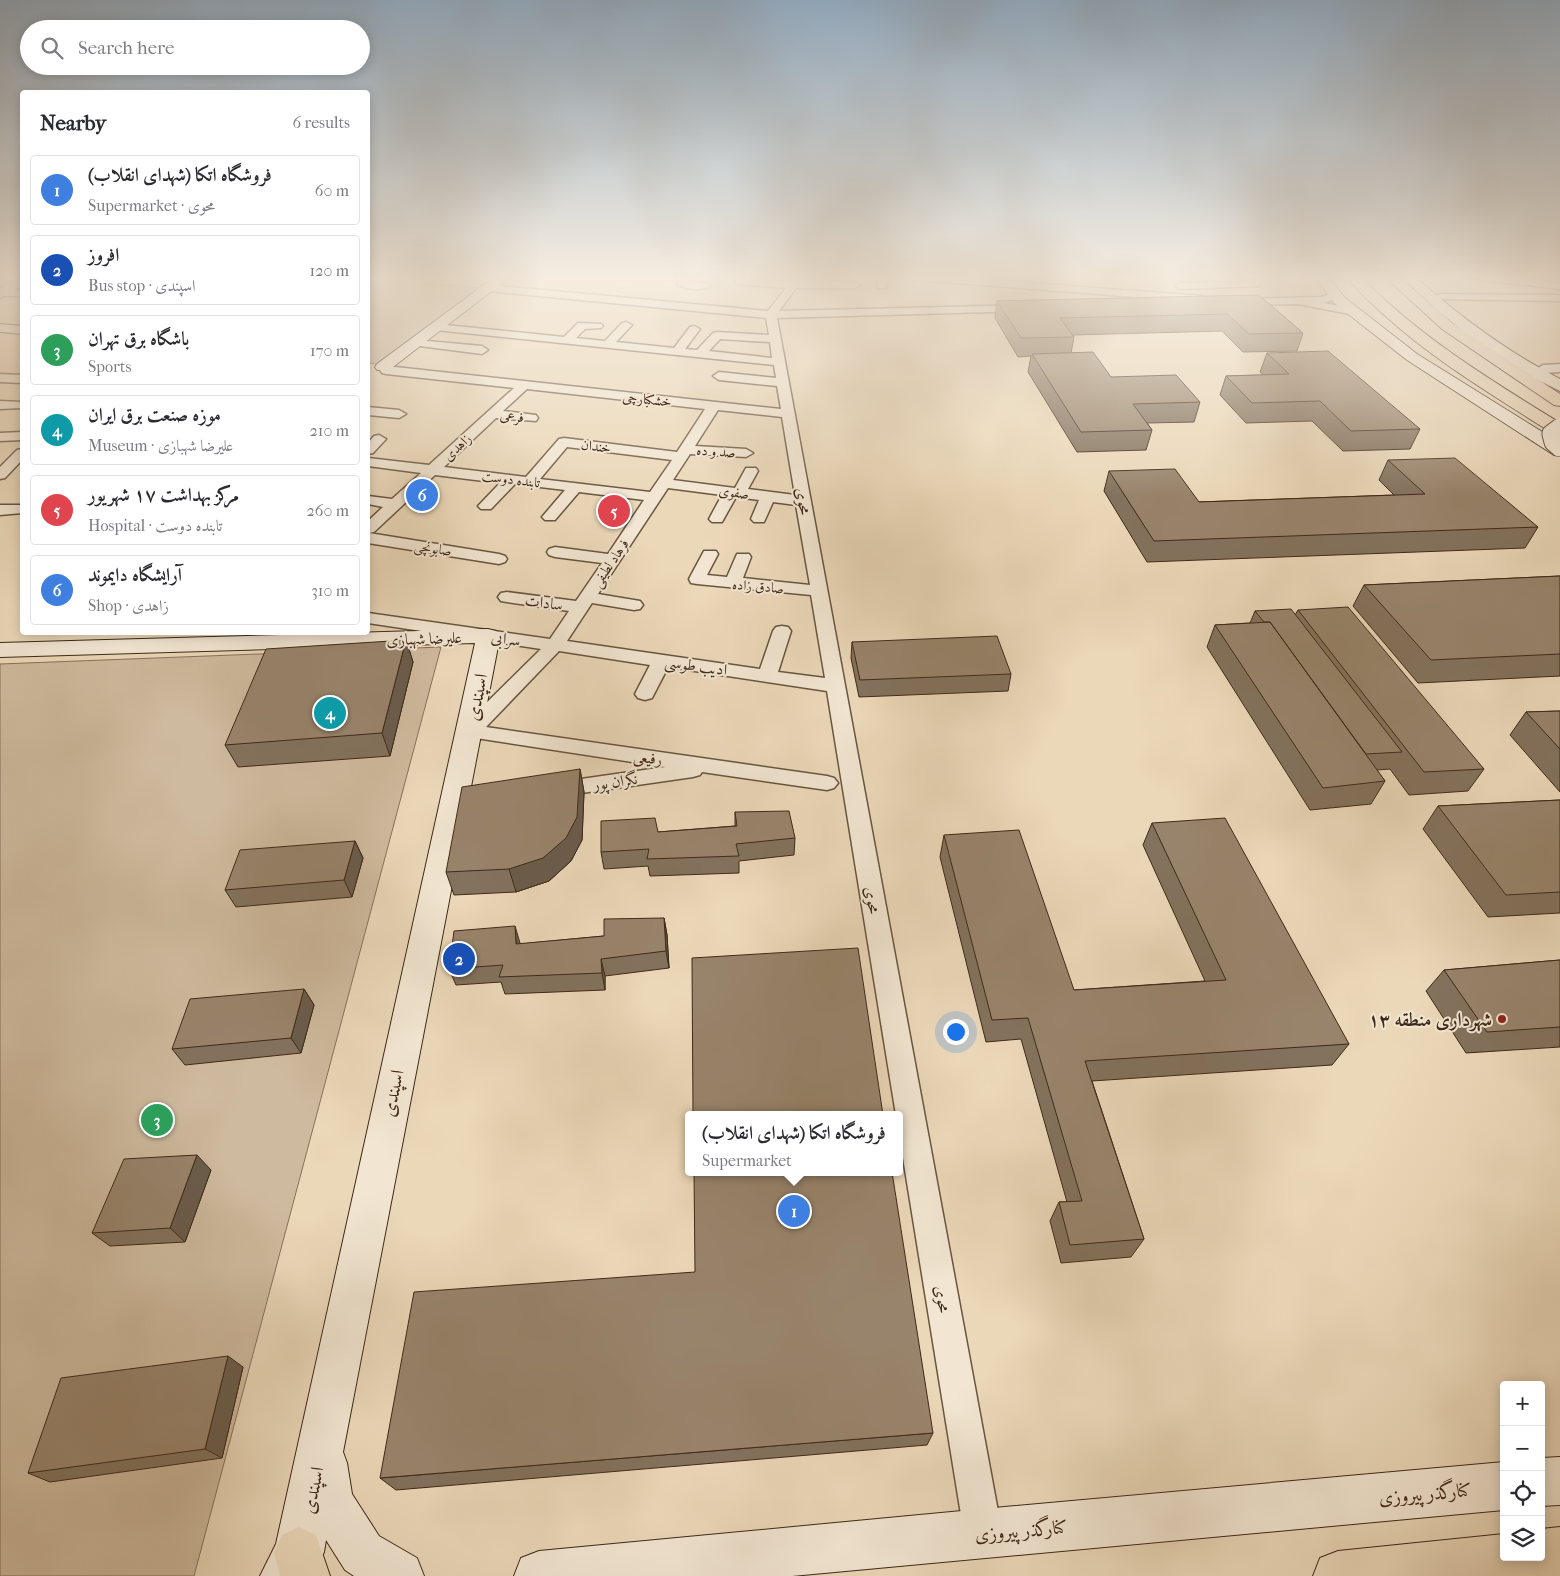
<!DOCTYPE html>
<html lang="en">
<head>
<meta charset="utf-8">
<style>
  :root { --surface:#fff; --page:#f2f2f3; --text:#2b2b33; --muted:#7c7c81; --line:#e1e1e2; --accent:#8f2418 }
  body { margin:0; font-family:"IM FELL French Canon",Amiri,serif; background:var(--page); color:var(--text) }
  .controls { position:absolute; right:15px; bottom:15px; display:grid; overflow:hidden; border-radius:5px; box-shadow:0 2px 12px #0003 }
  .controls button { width:45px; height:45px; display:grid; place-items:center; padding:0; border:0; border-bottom:1px solid var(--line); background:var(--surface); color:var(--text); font:25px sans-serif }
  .you { position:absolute; left:955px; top:1031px; width:18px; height:18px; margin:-12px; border:4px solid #fff; border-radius:50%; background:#1a73e8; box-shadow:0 0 0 8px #1a73e833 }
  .badge { display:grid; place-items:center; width:32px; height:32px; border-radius:50%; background:var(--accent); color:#fff; font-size:16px; font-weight:700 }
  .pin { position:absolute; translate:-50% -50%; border:2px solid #fff; box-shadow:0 1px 5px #0006 }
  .popup { position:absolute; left:685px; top:1111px; width:218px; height:65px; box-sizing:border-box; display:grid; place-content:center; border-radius:5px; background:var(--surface); filter:drop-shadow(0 1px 4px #0005); font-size:16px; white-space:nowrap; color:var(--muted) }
  .popup b { font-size:19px; color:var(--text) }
  .popup::after { content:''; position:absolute; left:50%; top:100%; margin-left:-10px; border:10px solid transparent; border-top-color:var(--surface) }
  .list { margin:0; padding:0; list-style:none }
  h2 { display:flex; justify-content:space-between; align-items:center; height:65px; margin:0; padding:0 20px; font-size:21px }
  h2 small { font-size:16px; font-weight:400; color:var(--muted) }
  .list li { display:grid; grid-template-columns:32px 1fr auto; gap:15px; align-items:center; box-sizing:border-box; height:70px; margin:0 10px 10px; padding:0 10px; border:1px solid var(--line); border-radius:5px }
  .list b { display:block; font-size:19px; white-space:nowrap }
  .list p { margin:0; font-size:16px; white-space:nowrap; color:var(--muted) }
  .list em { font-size:16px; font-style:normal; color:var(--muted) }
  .icon { flex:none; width:28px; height:28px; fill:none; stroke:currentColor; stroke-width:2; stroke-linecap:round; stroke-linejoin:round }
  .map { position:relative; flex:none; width:1560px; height:1576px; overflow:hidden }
  .search { position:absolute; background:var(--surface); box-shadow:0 2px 12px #0003; left:20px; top:20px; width:350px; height:55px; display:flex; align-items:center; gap:12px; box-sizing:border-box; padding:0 18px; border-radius:28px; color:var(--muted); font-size:19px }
  .panel { position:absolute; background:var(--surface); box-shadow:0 2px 12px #0003; left:20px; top:90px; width:350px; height:545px; border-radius:5px }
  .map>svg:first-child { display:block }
  .green { fill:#ceba9e; stroke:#86725b }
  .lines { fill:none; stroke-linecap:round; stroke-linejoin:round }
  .street-casing { stroke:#6a5540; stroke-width:3 }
  .secondary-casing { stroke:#3f2918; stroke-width:2 }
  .primary-casing { stroke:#3f2918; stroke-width:2 }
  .highway-casing { stroke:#3f2918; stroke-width:2 }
  .street { fill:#f2e6d2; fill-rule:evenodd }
  .secondary { fill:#f2e6d2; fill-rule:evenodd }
  .primary { fill:#ebd8b9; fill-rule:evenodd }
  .highway { fill:#ebd8b9; fill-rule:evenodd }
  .secondary-bridge-casing { stroke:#3f2918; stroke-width:21; stroke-linecap:butt }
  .secondary-bridge { stroke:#f2e6d2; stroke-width:19 }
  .wall { fill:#83725d; stroke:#3f2918 }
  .shaded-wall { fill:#6a5c4c; stroke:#3f2918 }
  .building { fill:#98846c; stroke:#3f2918 }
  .poi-dot { fill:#8f2418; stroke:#f2e6d2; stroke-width:2 }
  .labels { text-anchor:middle; stroke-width:4; stroke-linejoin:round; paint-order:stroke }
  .far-street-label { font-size:14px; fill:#3f2918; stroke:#f2e6d2 }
  .street-label { font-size:16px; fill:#3f2918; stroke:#f2e6d2 }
  .near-street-label { font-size:19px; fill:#3f2918; stroke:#f2e6d2 }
  .near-poi-label { font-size:19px; font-weight:bold; fill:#3f2918; stroke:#f2e6d2; text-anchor:end }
</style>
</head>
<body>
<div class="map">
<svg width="1560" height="1576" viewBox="0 0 1560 1576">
  <rect width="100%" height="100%" fill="#ebd8b9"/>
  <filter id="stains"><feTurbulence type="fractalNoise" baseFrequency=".004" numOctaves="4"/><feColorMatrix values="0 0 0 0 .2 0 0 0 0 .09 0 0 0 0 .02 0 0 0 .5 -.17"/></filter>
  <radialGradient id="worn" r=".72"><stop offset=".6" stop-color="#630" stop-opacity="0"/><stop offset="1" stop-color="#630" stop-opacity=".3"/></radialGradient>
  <path class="green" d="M368 278 469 287 479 288 376 364 368 363Z
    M441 647 194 1576H0V664Z"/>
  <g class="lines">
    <g class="street-casing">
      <path id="street" d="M610 276H632L633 277C628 282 615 281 610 276Z
        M659 276H687L692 279 689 282 706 283 711 286C704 291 684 289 677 284L680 281 659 279Z
        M741 276 746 279 790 282 795 276H805L801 282H855L860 285 855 288H796L779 311 1024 305 1029 308 1024 311 777 318 1002 1533 996 1546 983 1552 970 1546 964 1533 899 1133V1115H896L827 691 668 667 652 698 645 700 638 698 635 694 650 665 559 651 486 727 827 776 834 778 838 783 834 788 827 790 702 772 700 775 693 777 554 797 546 794 543 789 546 784 665 767 463 736 460 731 463 726 541 649 368 623V613L550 639 569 611 507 602 501 601 498 597 501 593 507 592 576 601 602 563 555 557 549 555 547 552 549 549 555 547 608 554 644 500 579 492 555 520H545L542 517 565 490 515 484 491 509H481L478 506 500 483 435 475 374 532 369 533 499 554 505 556 507 559 505 562 499 564 368 543V521L383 507 368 504V496L392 499 421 473 368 466V458L429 465 514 388 386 374 382 373 380 370 382 367 386 366 781 409 777 386 719 380 713 376 719 372 776 378 774 365 436 330 430 327 436 324 564 337 578 323 601 324 603 326 601 328 585 329 576 338 605 341 622 323 626 322 632 325 616 342 674 348 690 327 694 326 700 329 685 349 697 350 713 333 717 332 769 335 766 318 488 291 483 288 488 285 768 311 786 288 736 284V279ZM720 339 770 342 772 358 709 351ZM527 389 705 409 677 452 564 438 559 439 526 477 444 467 496 418 536 421 538 418 536 415 503 411ZM718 410 782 417 795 495 748 489 758 471 756 468H746L735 488 673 480 690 454 746 457 753 453 746 449 695 446ZM567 447 672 460 650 492 540 479ZM668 488 722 495 709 519 712 522H722L736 497 759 500 751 519 754 522H764L773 502 796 505 810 585 743 578 751 557 749 554H737L727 577 707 575 718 554 716 551H704L689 579 691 583 697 584 811 595 825 678 778 672 791 631 788 627 782 626 776 627 773 631 760 669 567 641 592 603 634 610 640 609 643 605 640 601 598 594Z
        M876 276H886V288H878Z
        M898 276H940L1202 296 1207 299 1202 302 903 279Z
        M1471 276H1499L1558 283H1560V289L1476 279Z
        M1255 281 1259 282 1260 284 1259 286 1180 289 1175 286 1180 283Z
        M0 290H22V296H0Z
        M1336 292 1341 295 1340 297 1324 303 1359 310 1360 312 1359 314 1355 315 1298 304 1237 305 1232 302 1237 299 1321 297Z
        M1441 294 1560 295V301L1437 299 1436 297 1437 295Z
        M416 340 482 346 488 350 482 354 412 345 410 343Z
        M1560 364V372L1543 373 1537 369 1543 365Z
        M0 374 22 375V383L0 382Z
        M0 401 22 402V408L0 409Z
        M368 407 399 410 406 414 399 418 368 415Z
        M22 432V440L0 441V433Z
        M379 435 386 439 373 453 368 454V443L374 436Z
        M22 449V460L5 478 0 479V467L17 450Z
        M0 505H22V513L0 515Z"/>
    </g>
    <g class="secondary-casing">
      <path id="secondary" d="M496 276H511L389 370H377L375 367 377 364Z
        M1315 276H1328L1344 297 1417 354 1560 443V456L1554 455 1407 360 1334 303Z
        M1401 276H1414C1460 317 1506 351 1560 379V391L1520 371 1487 350 1438 311Z
        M0 324 22 326V334L0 332Z
        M488 629 496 631 500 636 343 1452 347 1463 352 1494 379 1536 417 1558 424 1576H354L345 1570 326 1540 324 1552 313 1576H260L276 1544 475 643 0 657V643Z
        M1560 1457V1505L1541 1506V1458Z
        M1504 1462V1510L792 1576H514L521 1558 539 1551 983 1509Z"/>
    </g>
    <g class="primary-casing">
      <path id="primary" d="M22 277V286L0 298V288Z
        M299 1527 316 1535 330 1576H280L274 1552 282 1535Z
        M1560 1527V1576H1313L1320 1558 1338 1551 1504 1534V1557H1541V1529Z"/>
    </g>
    <g class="highway-casing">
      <path id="highway" d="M1347 276H1360C1418 336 1489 379 1560 423V435L1554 434C1494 396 1433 360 1381 312 1369 301 1355 289 1347 276Z
        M1384 276H1398L1452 323 1560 394V406L1554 405 1442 329Z"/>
    </g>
    <use href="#street" class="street"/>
    <use href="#secondary" class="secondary"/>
    <use href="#primary" class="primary"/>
    <use href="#highway" class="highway"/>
    <g class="secondary-bridge-casing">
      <path id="secondary-bridge" d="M1560 428 1552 434 1554 442 1560 447"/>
    </g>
    <use href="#secondary-bridge" class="secondary-bridge"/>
  </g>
  <path class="wall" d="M1259 295 1303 333 1297 351 1243 352 1222 331 1073 335 1074 337 1071 353 1111 377 1200 402 1194 422 1147 423 1152 430 1146 450 1077 452 1028 372 1031 356 1018 357 995 318 997 301Z
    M1267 353 1420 429 1410 449 1343 451 1312 421 1246 423 1220 395 1226 376 1264 375 1260 372Z
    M1388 460 1538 527 1525 548 1147 562 1104 491 1109 471 1199 502 1394 495 1379 480Z
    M1560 576V676L1418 683 1353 606 1364 585Z
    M1298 610 1484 769 1468 791 1409 795 1390 769 1377 770 1385 781 1371 804 1310 810 1207 647 1215 625 1250 623 1255 611 1295 615Z
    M406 640 413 662 390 756 238 767 225 745Z
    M852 642 1011 674 1008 691 859 697 851 658Z
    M1560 711V792L1510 735 1526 712Z
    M580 769 584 792 582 840 571 861 549 881 516 892 454 895 446 872Z
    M1560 800V913L1488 917 1423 829 1438 806Z
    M735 812 795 838 794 855 739 861V873L650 876 648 866 604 869 601 852 658 832 735 826Z
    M1152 823 1349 1044 1332 1065 1092 1081 1144 1239 1131 1257 1061 1263 1050 1221 1059 1202H1067L1021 1039 986 1042 940 857 944 835 1074 990 1205 981 1143 845Z
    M355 841 363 858 352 897 236 907 225 890Z
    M664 918 667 935 669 968 605 976V990L505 994 501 982 456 985 449 969 520 944 604 936Z
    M1560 960V1047L1466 1053 1426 991 1444 970Z
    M304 989 314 1005 301 1053 185 1065 172 1049Z
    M211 1170 185 1242 110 1246 92 1233Z
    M243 1367 222 1458 50 1482 28 1473Z
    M933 1433 927 1445 396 1490 380 1478Z"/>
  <path class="shaded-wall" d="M406 640 413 662 390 756 382 733Z
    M580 769 584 792 582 840 571 861 549 881 516 892 509 869Z
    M355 841 363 858 352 897 344 880Z
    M664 918 667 935 669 968 666 951Z
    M515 926 520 943 521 961 516 944Z
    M601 959 605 976V990L602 973Z
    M304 989 314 1005 301 1053 291 1038Z
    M197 1155 211 1170 185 1242 170 1228Z
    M228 1356 243 1367 222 1458 205 1449Z"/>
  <path class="building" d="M1259 295 1303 333 1249 334 1227 314 1060 318 1074 337 1021 338 997 301Z
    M1328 351 1420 429 1351 431 1320 401 1252 403 1226 376 1289 374 1267 353Z
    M1093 352 1111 377 1176 375 1200 402 1133 404 1152 430 1081 432 1032 354Z
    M1455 458 1538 527 1154 541 1109 471 1175 469 1199 502 1425 494 1388 460Z
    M1560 576V654L1431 660 1364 585Z
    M1348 607 1484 769 1424 772 1298 610Z
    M1291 609 1402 752 1366 754 1270 622H1264L1255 611Z
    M1270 622 1385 781 1323 788 1215 625Z
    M997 636 1011 674 860 680 852 642Z
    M406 640 382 733 225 745 266 649Z
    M1560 711V749L1526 712Z
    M580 769 577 817 566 838 543 858 509 869 446 872 462 787Z
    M1560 800V892L1506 895 1438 806Z
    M789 811 795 838 736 844 739 856 647 859 649 849 601 852V821L655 818 658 832 737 826 735 812Z
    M1225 818 1349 1044 1085 1061 1144 1239 1070 1245 1059 1202 1082 1201 1028 1018 992 1020 944 835 1019 830 1074 990 1226 980 1152 823Z
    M355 841 344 880 225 890 240 850Z
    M664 918 666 951 601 959 602 973 499 977 503 965 449 969 454 931 515 926 516 944 604 936V919Z
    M858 948 883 1115H693L692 958Z
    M1560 960V1027L1487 1032 1444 970Z
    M304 989 291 1038 172 1049 190 999Z
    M197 1155 170 1228 92 1233 124 1159Z
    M694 1172H892L933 1433 380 1478 414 1292 695 1272Z
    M228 1356 205 1449 28 1473 61 1378Z"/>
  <linearGradient id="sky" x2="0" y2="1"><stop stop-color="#92aabf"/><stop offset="0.56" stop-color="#f6ede0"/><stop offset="1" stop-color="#f6ede0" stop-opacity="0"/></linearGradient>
  <rect width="1560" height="496" fill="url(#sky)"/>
  <circle class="poi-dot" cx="1502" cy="1019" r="5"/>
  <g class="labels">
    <g class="far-street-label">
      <text transform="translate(647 399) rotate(6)" y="5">خشکبارچی</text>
      <text transform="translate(512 416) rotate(6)" y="5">فرعی</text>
      <text transform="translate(596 446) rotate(7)" y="5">خندان</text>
      <text transform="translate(457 447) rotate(-43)" y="5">زاهدی</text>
      <text transform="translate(716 451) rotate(4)" y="5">صد و ده</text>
      <text transform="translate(511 479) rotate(7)" y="5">تابنده دوست</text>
      <text transform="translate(734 492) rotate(7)" y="5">صفوی</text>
      <text transform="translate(433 548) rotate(9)" y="5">صابونچی</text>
      <text transform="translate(610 563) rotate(-56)" y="5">فرهاد لطیفی</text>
      <text transform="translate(758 586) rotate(5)" y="5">صادق زاده</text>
    </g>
    <g class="street-label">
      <text transform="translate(804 501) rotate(80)" y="6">محوی</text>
      <text transform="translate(544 602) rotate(8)" y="6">سادات</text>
      <text transform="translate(424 638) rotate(-2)" y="6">علیرضا شهبازی</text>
      <text transform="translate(506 638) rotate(8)" y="6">سرابی</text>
      <text transform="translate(696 665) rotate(8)" y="6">ادیب طوسی</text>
      <text transform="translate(648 757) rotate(8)" y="6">رفیعی</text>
      <text transform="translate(615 781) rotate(-8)" y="6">نگران پور</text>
      <text transform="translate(873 900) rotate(80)" y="6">محوی</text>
      <text transform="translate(943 1299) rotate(80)" y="6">محوی</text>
    </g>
    <g class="near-street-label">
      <text transform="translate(476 697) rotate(-79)" y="7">اسپندی</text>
      <text transform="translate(392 1093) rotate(-78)" y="7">اسپندی</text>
      <text transform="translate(312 1490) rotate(-78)" y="7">اسپندی</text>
      <text transform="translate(1425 1493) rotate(-5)" y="7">کنارگذر پیروزی</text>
      <text transform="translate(1021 1530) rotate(-5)" y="7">کنارگذر پیروزی</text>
    </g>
    <g class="near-poi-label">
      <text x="1492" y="1026">شهرداری منطقه ۱۳</text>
    </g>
  </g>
  <rect width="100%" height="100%" filter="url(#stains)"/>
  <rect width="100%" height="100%" fill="url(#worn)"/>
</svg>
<div class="controls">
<button>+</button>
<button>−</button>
<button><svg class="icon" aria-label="locate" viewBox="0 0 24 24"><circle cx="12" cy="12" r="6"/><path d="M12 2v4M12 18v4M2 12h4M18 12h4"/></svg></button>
<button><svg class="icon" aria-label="layers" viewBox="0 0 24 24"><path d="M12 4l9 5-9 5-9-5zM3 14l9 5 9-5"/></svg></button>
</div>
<div class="you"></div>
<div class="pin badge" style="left:794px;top:1211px;background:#3f7fe0">1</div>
<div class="popup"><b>فروشگاه اتکا (شهدای انقلاب)</b>Supermarket</div>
<div class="pin badge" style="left:459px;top:959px;background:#1a4fb4">2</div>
<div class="pin badge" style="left:157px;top:1120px;background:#2e9e5b">3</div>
<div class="pin badge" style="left:330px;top:713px;background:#0f9aa8">4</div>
<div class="pin badge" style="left:614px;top:511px;background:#e0444e">5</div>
<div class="pin badge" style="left:422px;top:495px;background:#3f7fe0">6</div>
<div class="search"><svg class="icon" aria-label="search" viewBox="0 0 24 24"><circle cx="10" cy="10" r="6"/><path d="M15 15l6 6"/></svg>Search here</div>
<section class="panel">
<h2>Nearby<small>6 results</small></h2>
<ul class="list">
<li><span class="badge" style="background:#3f7fe0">1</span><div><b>فروشگاه اتکا (شهدای انقلاب)</b><p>Supermarket · محوی</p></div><em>60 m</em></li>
<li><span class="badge" style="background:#1a4fb4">2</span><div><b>افروز</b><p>Bus stop · اسپندی</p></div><em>120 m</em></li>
<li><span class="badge" style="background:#2e9e5b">3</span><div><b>باشگاه برق تهران</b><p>Sports</p></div><em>170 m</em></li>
<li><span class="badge" style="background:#0f9aa8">4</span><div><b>موزه صنعت برق ایران</b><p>Museum · علیرضا شهبازی</p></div><em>210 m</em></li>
<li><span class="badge" style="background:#e0444e">5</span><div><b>مرکز بهداشت ۱۷ شهریور</b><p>Hospital · تابنده دوست</p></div><em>260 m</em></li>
<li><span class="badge" style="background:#3f7fe0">6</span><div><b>آرایشگاه دایموند</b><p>Shop · زاهدی</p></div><em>310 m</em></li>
</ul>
</section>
</div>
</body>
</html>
